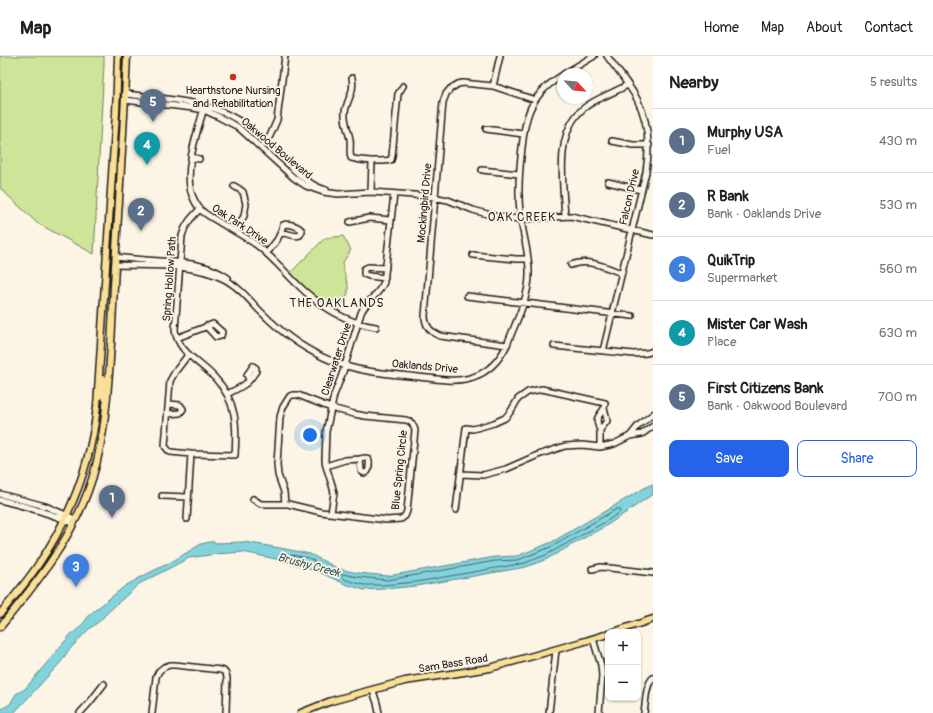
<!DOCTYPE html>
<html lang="en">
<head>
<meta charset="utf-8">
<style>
  :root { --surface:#fff; --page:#f6f6f6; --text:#202124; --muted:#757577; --line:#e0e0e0; --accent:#2563eb }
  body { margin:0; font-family:Pangolin,sans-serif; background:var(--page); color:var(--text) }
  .controls { position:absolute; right:12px; bottom:12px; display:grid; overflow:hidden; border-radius:8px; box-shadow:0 1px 3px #0004 }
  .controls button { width:36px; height:36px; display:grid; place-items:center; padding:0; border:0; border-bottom:1px solid var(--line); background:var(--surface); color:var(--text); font:20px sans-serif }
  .compass { position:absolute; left:557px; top:12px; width:36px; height:36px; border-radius:50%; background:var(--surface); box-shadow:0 1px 3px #0004; rotate:116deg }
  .you { position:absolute; left:310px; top:379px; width:14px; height:14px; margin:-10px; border:3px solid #fff; border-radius:50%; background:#1a73e8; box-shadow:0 0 0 6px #1a73e833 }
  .badge { display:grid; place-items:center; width:26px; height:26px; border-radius:50%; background:var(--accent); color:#fff; font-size:13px; font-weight:700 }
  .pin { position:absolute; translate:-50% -33px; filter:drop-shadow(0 1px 2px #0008) }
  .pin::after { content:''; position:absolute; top:21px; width:14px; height:12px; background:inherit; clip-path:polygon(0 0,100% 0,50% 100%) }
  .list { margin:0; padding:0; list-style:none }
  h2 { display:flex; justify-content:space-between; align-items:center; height:52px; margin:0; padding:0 16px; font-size:17px }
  h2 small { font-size:13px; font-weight:400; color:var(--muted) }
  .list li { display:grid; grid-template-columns:26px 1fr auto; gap:12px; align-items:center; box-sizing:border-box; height:64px; padding:0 16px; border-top:1px solid var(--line) }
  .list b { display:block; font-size:15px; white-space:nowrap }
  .list p { margin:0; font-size:13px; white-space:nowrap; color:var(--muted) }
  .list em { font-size:13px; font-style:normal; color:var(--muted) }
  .actions { display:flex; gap:8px; padding:12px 16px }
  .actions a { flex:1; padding:9px 0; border:1px solid var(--accent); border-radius:8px; text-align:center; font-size:14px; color:var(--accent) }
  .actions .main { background:var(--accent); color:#fff }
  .map { position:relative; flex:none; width:653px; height:657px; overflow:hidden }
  header { display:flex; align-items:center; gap:24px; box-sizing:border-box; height:56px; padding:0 20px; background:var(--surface); border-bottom:1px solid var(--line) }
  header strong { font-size:19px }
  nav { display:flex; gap:22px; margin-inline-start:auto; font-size:14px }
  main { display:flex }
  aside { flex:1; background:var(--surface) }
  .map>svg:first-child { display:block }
  .green { fill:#cde499; stroke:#74805a }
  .water { fill:#83d3dd; stroke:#5a8a90 }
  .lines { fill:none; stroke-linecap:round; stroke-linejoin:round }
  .shore { stroke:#456569; stroke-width:1 }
  .minor-casing { stroke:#1c1c1c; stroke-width:8 }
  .major-casing { stroke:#1c1c1c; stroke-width:9 }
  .minor { stroke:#fcf5e5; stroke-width:5 }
  .major { stroke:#fadf96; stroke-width:6 }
  .poi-dot { fill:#c8321e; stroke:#fcf5e5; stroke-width:1.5 }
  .labels { text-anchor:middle; stroke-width:3.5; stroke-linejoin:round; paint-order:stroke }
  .poi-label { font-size:11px; fill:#1c1c1c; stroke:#fcf5e5 }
  .street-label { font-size:11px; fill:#1c1c1c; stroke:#fcf5e5 }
  .neighbourhood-label { font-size:12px; letter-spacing:1px; fill:#1c1c1c; stroke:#fcf5e5 }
  .water-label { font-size:12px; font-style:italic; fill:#405c60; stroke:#fcf5e5 }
</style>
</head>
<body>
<header>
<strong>Map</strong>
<nav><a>Home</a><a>Map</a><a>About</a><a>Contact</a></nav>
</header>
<main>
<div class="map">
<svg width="653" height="657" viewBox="0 0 653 657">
  <rect width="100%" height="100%" fill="#fcf5e5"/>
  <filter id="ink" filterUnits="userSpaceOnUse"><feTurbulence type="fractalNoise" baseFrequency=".025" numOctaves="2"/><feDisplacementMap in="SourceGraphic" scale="8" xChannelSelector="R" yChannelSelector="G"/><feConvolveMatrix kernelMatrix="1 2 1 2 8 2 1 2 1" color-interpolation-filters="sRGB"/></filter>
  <g filter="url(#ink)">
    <path class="green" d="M0 0H104V8L94 198 37 167 1 133 0 130Z
      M343 180 351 194 342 208 348 230V237L338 256 319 244 308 235 290 217 325 182Z"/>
    <path class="water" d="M653 428V438L609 468 547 503 526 511 416 530 384 533 364 534 345 528 321 517 285 505 243 496 216 498 189 502 139 528 106 558 101 564 89 573 68 595 61 606 14 657H0V654L10 648 16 638 25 633 71 578C77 575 86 565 89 559L125 530 141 521 173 505 201 488 214 485V487L244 486 280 492 310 498 339 513 358 517 388 520 495 501 517 500 552 486 648 430Z"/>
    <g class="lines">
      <path class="shore" d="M617 453H620V456L607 465 546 499 525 507 416 526 384 529H364L346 524 340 520V518H342L358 521 388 524 495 505 518 504 553 490Z
        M291 499 309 502 319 508V510L317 511 291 503 290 501Z"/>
      <g class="minor-casing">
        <path id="minor" d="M564 18 594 0
          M352 22C355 36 347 43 345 56 344 65 348 74 350 83 351 90 349 96 351 102 360 105 382 106 391 104L392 100 398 38 403 30
          M493 30 500 0
          M126 38C169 44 212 43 248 71 261 82 273 95 286 106 298 118 309 129 326 134
          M125 44 193 52 204 54 217 60 238 71 294 122 306 130 323 136 338 138 371 136 428 140 448 144 473 154 498 161 521 163 571 160 653 179
          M205 49C198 73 183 115 192 139 194 144 197 150 201 154 206 159 213 162 219 166 232 174 246 181 258 190 272 201 284 215 297 228 318 249 346 267 376 271
          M486 73 523 78
          M612 85 633 89H649
          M264 88 270 80 277 64 285 0
          M192 101 199 103
          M482 114 519 118
          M608 126 641 134
          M234 130 239 133 243 136 246 148 244 160 235 175
          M371 136 372 105
          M565 160C563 126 554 76 584 52 596 42 614 37 627 29
          M350 166 369 162 391 164
          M267 197 277 184 280 178C287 175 293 182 300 179L302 175C299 170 288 167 283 169L280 178
          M473 199 516 203H528
          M116 201C130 203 145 204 160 205 185 207 207 207 228 222
          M115 209C150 210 189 207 222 222 237 229 248 242 259 254 271 266 284 278 298 287 319 301 343 311 368 315 385 318 402 319 419 321 437 323 456 327 473 321 489 316 500 303 507 289 515 267 529 242 529 219 530 198 522 177 520 156 518 138 519 119 521 101 525 63 527 40 563 19
          M571 209C587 202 606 211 621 217
          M385 222 369 220 364 218V213L368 211 386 212
          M467 240 632 260
          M177 282 213 268 222 276 221 280 216 281 206 270
          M507 289 440 280C430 276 425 270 425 260L443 46 446 38 450 33 458 28 463 27 493 30 535 44
          M554 290 634 298 647 297 653 295
          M603 295 646 116C650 91 649 66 637 43 629 28 617 14 607 0
          M188 299 175 316 170 325 165 390 168 394 170 396 191 398 235 399C237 370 237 345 215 322 201 306 178 297 175 274L182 180C185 168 192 161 200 153
          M227 338C233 335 240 332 245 328 250 325 253 319 256 315V312L253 310 247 319 249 324
          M604 353 606 359 607 365 600 374C595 363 597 362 604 353Z
          M168 358 180 357 183 353 180 349 169 348
          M630 380 638 370 653 358
          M600 391V374
          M326 410 345 404 360 403 361 415 364 417C365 417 366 417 367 416 369 415 369 412 369 410 370 401 367 401 360 403
          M460 418 483 419 506 413 538 399 565 390 582 389 600 391 614 388 630 380 642 378 653 370
          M0 438 45 450 75 463
          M162 440 188 441
          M253 443 261 448H288L321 456 387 464 401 463 405 460 407 455 415 374C413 368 412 366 406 364L365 360 354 358 331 352 298 339H293L290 340 283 351 280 361 277 408 278 419 284 436 285 448
          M0 444C25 450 49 457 73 467
          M456 454 466 372 473 373 494 367 505 362 511 355 518 343 528 336 542 333 605 347 604 353
          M331 457 334 437 332 429 326 410 325 404 326 376 334 339 343 316 361 257C366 245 379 239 384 226L394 138
          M187 463 191 398
          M592 513 601 511 653 517
          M593 583 601 609 602 620 599 657
          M373 635 377 647 379 657
          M80 657 90 646 104 628
          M152 657 156 621 159 615 164 611 170 609H175L221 614C225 615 227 619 227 623L226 657
          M549 657 556 594
          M644 657C646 647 645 629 653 622"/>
      </g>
      <g class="major-casing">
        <path id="major" d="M103 323V340L105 342H107
          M0 558C12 543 25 528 36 512 70 463 91 409 97 350L116 57 118 0
          M0 571C35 529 69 487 88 435 102 397 106 357 109 317 112 281 113 246 115 211 119 141 124 70 127 0
          M614 576 653 563
          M301 657 331 645 405 625 490 612 582 586 608 578"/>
      </g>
      <use href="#minor" class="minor"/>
      <use href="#major" class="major"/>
    </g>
  </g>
  <circle class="poi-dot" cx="233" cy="21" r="4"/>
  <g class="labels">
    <g class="poi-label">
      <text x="233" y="38">Hearthstone Nursing<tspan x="233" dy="13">and Rehabilitation</tspan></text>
    </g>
    <g class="street-label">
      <text transform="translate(277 92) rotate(40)" y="4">Oakwood Boulevard</text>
      <text transform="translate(629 141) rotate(-77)" y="4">Falcon Drive</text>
      <text transform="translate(424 147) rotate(-85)" y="4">Mockingbird Drive</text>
      <text transform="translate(240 168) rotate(33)" y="4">Oak Park Drive</text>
      <text transform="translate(169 223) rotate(-86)" y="4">Spring Hollow Path</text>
      <text transform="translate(336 303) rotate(-72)" y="4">Clearwater Drive</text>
      <text transform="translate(425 310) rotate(5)" y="4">Oaklands Drive</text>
      <text transform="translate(399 414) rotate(-84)" y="4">Blue Spring Circle</text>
      <text transform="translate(453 607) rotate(-9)" y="4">Sam Bass Road</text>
    </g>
    <g class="neighbourhood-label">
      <text x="522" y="165">OAK CREEK</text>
      <text x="337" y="251">THE OAKLANDS</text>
    </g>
    <g class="water-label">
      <text transform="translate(309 509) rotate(15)" y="4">Brushy Creek</text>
    </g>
  </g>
</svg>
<div class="controls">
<button>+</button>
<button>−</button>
</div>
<svg class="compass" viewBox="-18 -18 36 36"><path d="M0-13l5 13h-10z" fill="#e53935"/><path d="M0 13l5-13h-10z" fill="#757577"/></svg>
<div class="you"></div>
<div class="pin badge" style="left:112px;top:462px;background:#5c6f8a">1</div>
<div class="pin badge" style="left:141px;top:175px;background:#5c6f8a">2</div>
<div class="pin badge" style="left:76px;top:531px;background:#3f7fe0">3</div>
<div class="pin badge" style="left:147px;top:109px;background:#0f9aa8">4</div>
<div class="pin badge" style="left:153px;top:66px;background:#5c6f8a">5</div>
</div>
<aside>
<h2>Nearby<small>5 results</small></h2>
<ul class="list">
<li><span class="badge" style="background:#5c6f8a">1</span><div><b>Murphy USA</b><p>Fuel</p></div><em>430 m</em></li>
<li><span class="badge" style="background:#5c6f8a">2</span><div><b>R Bank</b><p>Bank · Oaklands Drive</p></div><em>530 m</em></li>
<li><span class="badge" style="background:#3f7fe0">3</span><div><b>QuikTrip</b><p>Supermarket</p></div><em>560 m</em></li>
<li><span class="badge" style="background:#0f9aa8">4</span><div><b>Mister Car Wash</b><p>Place</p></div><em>630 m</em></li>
<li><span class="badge" style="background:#5c6f8a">5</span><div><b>First Citizens Bank</b><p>Bank · Oakwood Boulevard</p></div><em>700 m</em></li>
</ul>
<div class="actions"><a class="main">Save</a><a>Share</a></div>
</aside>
</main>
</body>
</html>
